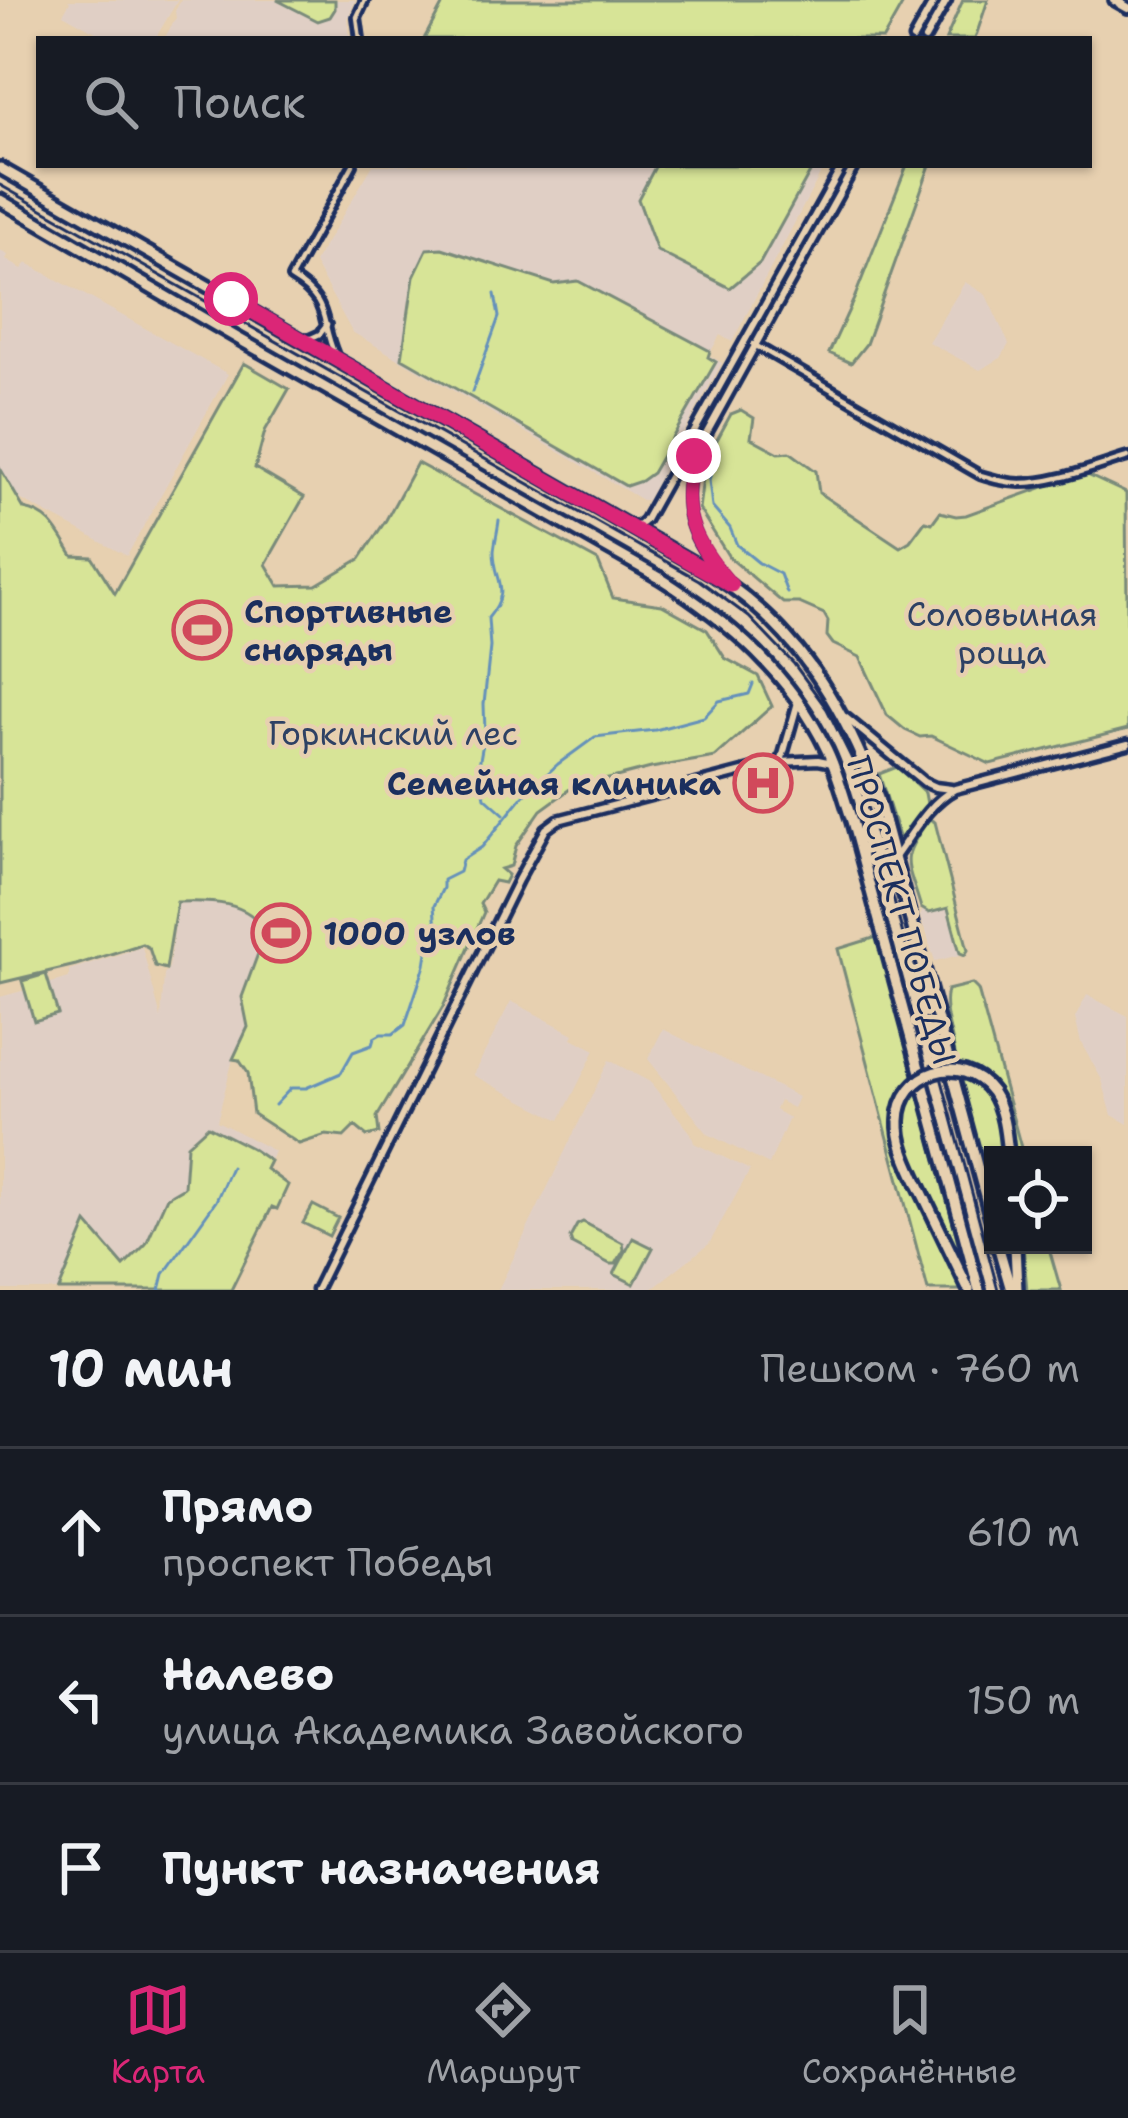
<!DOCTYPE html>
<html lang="ru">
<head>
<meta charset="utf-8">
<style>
  :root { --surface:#171b24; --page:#242831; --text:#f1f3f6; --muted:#9ea1a6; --line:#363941; --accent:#db2777 }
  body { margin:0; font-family:"Shantell Sans",sans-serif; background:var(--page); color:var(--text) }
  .controls { position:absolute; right:36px; bottom:36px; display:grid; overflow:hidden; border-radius:0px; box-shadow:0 3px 9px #0004 }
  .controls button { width:108px; height:108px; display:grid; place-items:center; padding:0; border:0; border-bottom:3px solid var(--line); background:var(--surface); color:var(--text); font:60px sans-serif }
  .stop { position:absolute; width:36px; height:36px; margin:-27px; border:9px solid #db2777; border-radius:50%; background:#fff }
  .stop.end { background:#db2777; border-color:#fff; box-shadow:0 3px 12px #0008 }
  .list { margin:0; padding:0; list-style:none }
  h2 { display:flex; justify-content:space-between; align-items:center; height:156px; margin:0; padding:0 48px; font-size:51px }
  h2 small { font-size:39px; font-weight:400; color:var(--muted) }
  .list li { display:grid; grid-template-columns:78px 1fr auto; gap:36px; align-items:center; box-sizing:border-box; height:168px; padding:0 48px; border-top:3px solid var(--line) }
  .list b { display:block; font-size:45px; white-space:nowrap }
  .list p { margin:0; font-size:39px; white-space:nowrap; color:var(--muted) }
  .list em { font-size:39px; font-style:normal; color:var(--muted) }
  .icon { flex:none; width:66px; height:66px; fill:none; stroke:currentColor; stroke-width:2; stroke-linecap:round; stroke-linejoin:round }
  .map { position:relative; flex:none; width:1128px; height:1290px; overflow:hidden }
  .search { position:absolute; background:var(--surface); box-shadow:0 3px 9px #0004; left:36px; right:36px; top:36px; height:132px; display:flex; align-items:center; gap:30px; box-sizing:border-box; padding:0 42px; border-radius:0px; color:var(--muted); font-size:45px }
  .sheet { height:660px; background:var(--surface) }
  nav { display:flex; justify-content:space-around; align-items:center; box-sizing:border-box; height:168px; border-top:3px solid var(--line); background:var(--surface); font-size:33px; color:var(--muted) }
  nav a { display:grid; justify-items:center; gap:6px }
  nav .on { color:var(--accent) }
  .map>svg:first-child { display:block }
  .built { fill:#e0cfc5 }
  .green { fill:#d7e497; stroke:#798a7a; stroke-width:3 }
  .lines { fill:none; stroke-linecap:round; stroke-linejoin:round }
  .stream { stroke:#6591ba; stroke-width:3 }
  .minor-casing { stroke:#1b2f5e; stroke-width:14 }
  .tertiary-casing { stroke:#1b2f5e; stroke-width:15 }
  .secondary-casing { stroke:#1b2f5e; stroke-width:16 }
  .primary-casing { stroke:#1b2f5e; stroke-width:18 }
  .minor { stroke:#e7d0b0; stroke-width:4.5 }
  .tertiary { stroke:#e7d0b0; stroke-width:6 }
  .secondary { stroke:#e7d0b0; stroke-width:8 }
  .primary { stroke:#e7d0b0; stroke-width:9 }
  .tram { stroke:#1b2f5e; stroke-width:3 }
  .primary-bridge-casing { stroke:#1b2f5e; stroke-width:18; stroke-linecap:butt }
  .primary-bridge { stroke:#e7d0b0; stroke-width:9 }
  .route { stroke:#db2777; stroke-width:15 }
  .labels { text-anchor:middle; stroke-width:9; stroke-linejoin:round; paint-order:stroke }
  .poi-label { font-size:33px; font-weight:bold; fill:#1b2f5e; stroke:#e7d0b0; text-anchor:start }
  .park-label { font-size:33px; fill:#2e4164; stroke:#e7d0b0 }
  .street-label { font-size:33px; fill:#1b2f5e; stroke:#e7d0b0 }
</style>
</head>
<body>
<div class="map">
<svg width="1128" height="1290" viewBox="0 0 1128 1290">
  <rect width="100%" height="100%" fill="#e7d0b0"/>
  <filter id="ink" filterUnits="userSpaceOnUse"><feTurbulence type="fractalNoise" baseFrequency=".00833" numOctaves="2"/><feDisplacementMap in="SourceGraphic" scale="24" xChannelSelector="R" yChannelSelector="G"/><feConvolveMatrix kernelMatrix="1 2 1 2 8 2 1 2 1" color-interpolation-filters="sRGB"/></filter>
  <g filter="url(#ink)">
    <path class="built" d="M68 0H178L155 39H108L63 14 70 2Z
      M181 0H355L348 18 350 39H164L176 18 175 11Z
      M373 165H825L732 342 720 335 709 355 722 363 647 500H642L352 332 314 263Z
      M0 251 8 255 6 260 22 269 27 263 228 374 127 556 18 498 0 468Z
      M965 282 986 295 1009 344 1001 358 980 370 928 342Z
      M205 902 241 908 263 925 266 932 242 997 248 1026 233 1059 217 1121 274 1151 270 1161 251 1148 187 1145 184 1187 167 1197 146 1244 124 1266 87 1224 59 1290H0V997L69 978V970L142 947 161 1018 164 975 169 967 178 903Z
      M949 902 959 933 960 955 935 961 920 916 923 910Z
      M1087 995 1128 1016V1124L1112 1115 1102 1080 1081 1043 1075 1018Z
      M511 1001 574 1034 572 1038 595 1050 560 1120 473 1075Z
      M663 1029 798 1097 793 1108 779 1101 775 1110 789 1118 769 1165 708 1134 648 1059Z
      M609 1060 650 1082 691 1133 694 1143 750 1170 709 1244 650 1290H498Z"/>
    <path class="green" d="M277 0H335V9L330 17 318 21Z
      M445 0H905L883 39H424Z
      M963 0H988L975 39H946Z
      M656 165H814L760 263 730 288 657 251 638 199Z
      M907 165H930L866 344 851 363 829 353 854 299Z
      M442 248 554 284 578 281 710 351 708 357 716 362 652 473 641 481 626 486 402 358 414 276 427 249Z
      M244 363 289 389 265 431 255 468 304 497 266 564 279 586 316 585 360 559 386 520 417 463 598 561 613 598 662 605 707 630 725 658 758 676 772 706 715 757 651 768 570 789 541 810 516 846 511 866 501 869 508 875 504 883 494 881 480 904 484 912 443 1007 377 1117 379 1133 367 1136 355 1126 344 1137 326 1135 299 1144 253 1114 248 1073 239 1060 233 1059 248 1027 242 997 266 932C248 900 210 901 177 902L166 969 155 966 149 948 142 944 76 965 0 983V468L24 509C52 514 59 534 73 556L92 557 115 593Z
      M741 410 754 418 751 438 779 453 790 452 816 471 819 493 900 547 910 541 925 521 932 523 940 512 956 516 966 515 1083 473 1126 493 1128 729 990 764 931 736 920 737 905 730 887 715 860 657 833 644 827 636 828 621 824 614 799 603H783L729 557 699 509 705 462 731 414Z
      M897 767 925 793 927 804 901 843 879 774Z
      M929 819 935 822 968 950 965 955 960 953 948 908 929 913 921 908C907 860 898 862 929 819Z
      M877 937 965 1268 924 1181 912 1187 961 1290H928L838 949Z
      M46 974 58 1014 34 1021 22 981Z
      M972 984 978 990 1023 1155H993V1199L956 1063C955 1040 941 1011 947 990Z
      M208 1126 251 1148 270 1161 266 1169 288 1185 277 1209 272 1207 231 1290H59L87 1223 124 1266 146 1244 167 1197 184 1187 187 1145Z
      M313 1205 338 1218 329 1236 303 1223Z
      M583 1222 623 1243 624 1250 616 1264H610L572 1244 570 1238 577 1225Z
      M633 1238 653 1248 634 1284 614 1274Z
      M1023 1245H1048L1061 1290H1027Z"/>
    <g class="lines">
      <path class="stream" d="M472 392 499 317 495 294
        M717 453 709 480 712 507 730 528 737 545 759 563 780 574 787 593
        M499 520C498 530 495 541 494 551 494 582 513 588 488 618L490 647 484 704 485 732 479 765 485 797 504 814
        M275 1105 291 1088H306L341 1073 353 1052 372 1045 374 1038 381 1034H393L405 1025 425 965 429 940 436 929 434 906 443 888V880L459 872 462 860 482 847 523 796 558 764 595 737 655 730 704 717 719 701 749 694 753 684
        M160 1290 164 1274 216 1201 231 1167"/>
      <g class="minor-casing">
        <path id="minor" d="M360 39 357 17 365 0
          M309 339 320 334 327 325
          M753 344 980 475C993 479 1006 483 1020 483 1055 483 1094 467 1128 457
          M335 355C319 318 332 303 291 278L353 165"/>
      </g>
      <g class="tertiary-casing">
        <path id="tertiary" d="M913 39 935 0
          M925 39 947 0
          M635 529 645 520 843 165
          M727 581C692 541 678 509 694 456L855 165
          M845 717 924 782 935 787 951 789
          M781 762 798 702
          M895 857C912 834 928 803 955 789L1128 744
          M316 1290 518 880 546 829 558 820 781 762 818 760 832 763"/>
      </g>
      <g class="secondary-casing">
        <path id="secondary" d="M1114 0 1128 8"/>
      </g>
      <g class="primary-casing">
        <path id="primary" d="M0 168 711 573C797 627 843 705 878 798L993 1225
          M0 200 239 339 660 578C730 622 791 675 827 750 838 773 844 797 852 821L979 1290
          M918 1184 969 1290
          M998 1245 1011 1290
          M1015 1245 1017 1290"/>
      </g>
      <use href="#minor" class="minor"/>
      <use href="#tertiary" class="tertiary"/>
      <use href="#secondary" class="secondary"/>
      <use href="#primary" class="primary"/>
      <path class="tram" d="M0 185 699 580 749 617 794 664 827 709 852 759 879 845 998 1290"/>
      <g class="primary-bridge-casing">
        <path id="primary-bridge" d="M918 1184C909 1164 898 1143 899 1121 900 1071 962 1051 992 1092 1004 1110 1006 1134 1008 1155"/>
      </g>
      <use href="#primary-bridge" class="primary-bridge"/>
    </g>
  </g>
  <g class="lines" filter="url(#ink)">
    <path class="route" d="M231 299 731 585C694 543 677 511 694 456"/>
  </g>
  <defs>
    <g id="stadium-ring" transform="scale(3)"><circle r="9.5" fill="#e7d0b0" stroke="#d1495b" stroke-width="1.5"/><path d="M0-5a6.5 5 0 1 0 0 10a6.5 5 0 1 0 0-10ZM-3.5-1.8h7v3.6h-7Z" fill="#d1495b"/></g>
    <g id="hospital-ring" transform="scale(3)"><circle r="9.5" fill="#e7d0b0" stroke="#d1495b" stroke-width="1.5"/><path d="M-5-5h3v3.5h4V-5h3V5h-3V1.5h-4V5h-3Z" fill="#d1495b"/></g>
  </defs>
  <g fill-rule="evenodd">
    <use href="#stadium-ring" x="202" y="630"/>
    <use href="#hospital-ring" x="763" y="783"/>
    <use href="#stadium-ring" x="281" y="933"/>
  </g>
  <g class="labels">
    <g class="poi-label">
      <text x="244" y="623">Спортивные<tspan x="244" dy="38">снаряды</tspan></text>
      <text x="721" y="795" text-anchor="end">Семейная клиника</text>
      <text x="323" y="945">1000 узлов</text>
    </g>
    <g class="park-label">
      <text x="1002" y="626">Соловьиная<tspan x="1002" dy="38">роща</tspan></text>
      <text x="393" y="745">Горкинский лес</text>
    </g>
    <g class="street-label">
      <text transform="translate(902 910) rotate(74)" y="12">ПРОСПЕКТ ПОБЕДЫ</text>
    </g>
  </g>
</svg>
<div class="controls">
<button><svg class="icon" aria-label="locate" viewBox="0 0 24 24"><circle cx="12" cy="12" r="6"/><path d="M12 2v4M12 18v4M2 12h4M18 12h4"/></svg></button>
</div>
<div class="stop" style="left:231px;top:299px"></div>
<div class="stop end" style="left:694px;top:456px"></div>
<div class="search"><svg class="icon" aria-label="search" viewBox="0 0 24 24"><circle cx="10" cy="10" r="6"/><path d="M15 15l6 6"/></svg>Поиск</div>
</div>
<section class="sheet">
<h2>10 мин<small>Пешком · 760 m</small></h2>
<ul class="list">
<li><svg class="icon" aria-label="ahead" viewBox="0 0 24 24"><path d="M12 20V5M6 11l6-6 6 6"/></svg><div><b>Прямо</b><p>проспект Победы</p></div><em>610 m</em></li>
<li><svg class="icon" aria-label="left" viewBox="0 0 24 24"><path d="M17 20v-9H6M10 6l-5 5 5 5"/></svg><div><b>Налево</b><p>улица Академика Завойского</p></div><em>150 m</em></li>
<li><svg class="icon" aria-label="arrive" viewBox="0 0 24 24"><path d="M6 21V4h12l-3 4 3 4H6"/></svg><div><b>Пункт назначения</b></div></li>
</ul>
</section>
<nav>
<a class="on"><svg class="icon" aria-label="map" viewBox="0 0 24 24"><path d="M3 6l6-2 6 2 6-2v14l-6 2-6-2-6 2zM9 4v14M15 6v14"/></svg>Карта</a>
<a><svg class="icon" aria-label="directions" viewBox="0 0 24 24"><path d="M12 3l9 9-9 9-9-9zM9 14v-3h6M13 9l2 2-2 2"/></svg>Маршрут</a>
<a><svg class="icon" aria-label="saved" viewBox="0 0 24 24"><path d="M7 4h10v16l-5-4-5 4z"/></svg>Сохранённые</a>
</nav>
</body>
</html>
